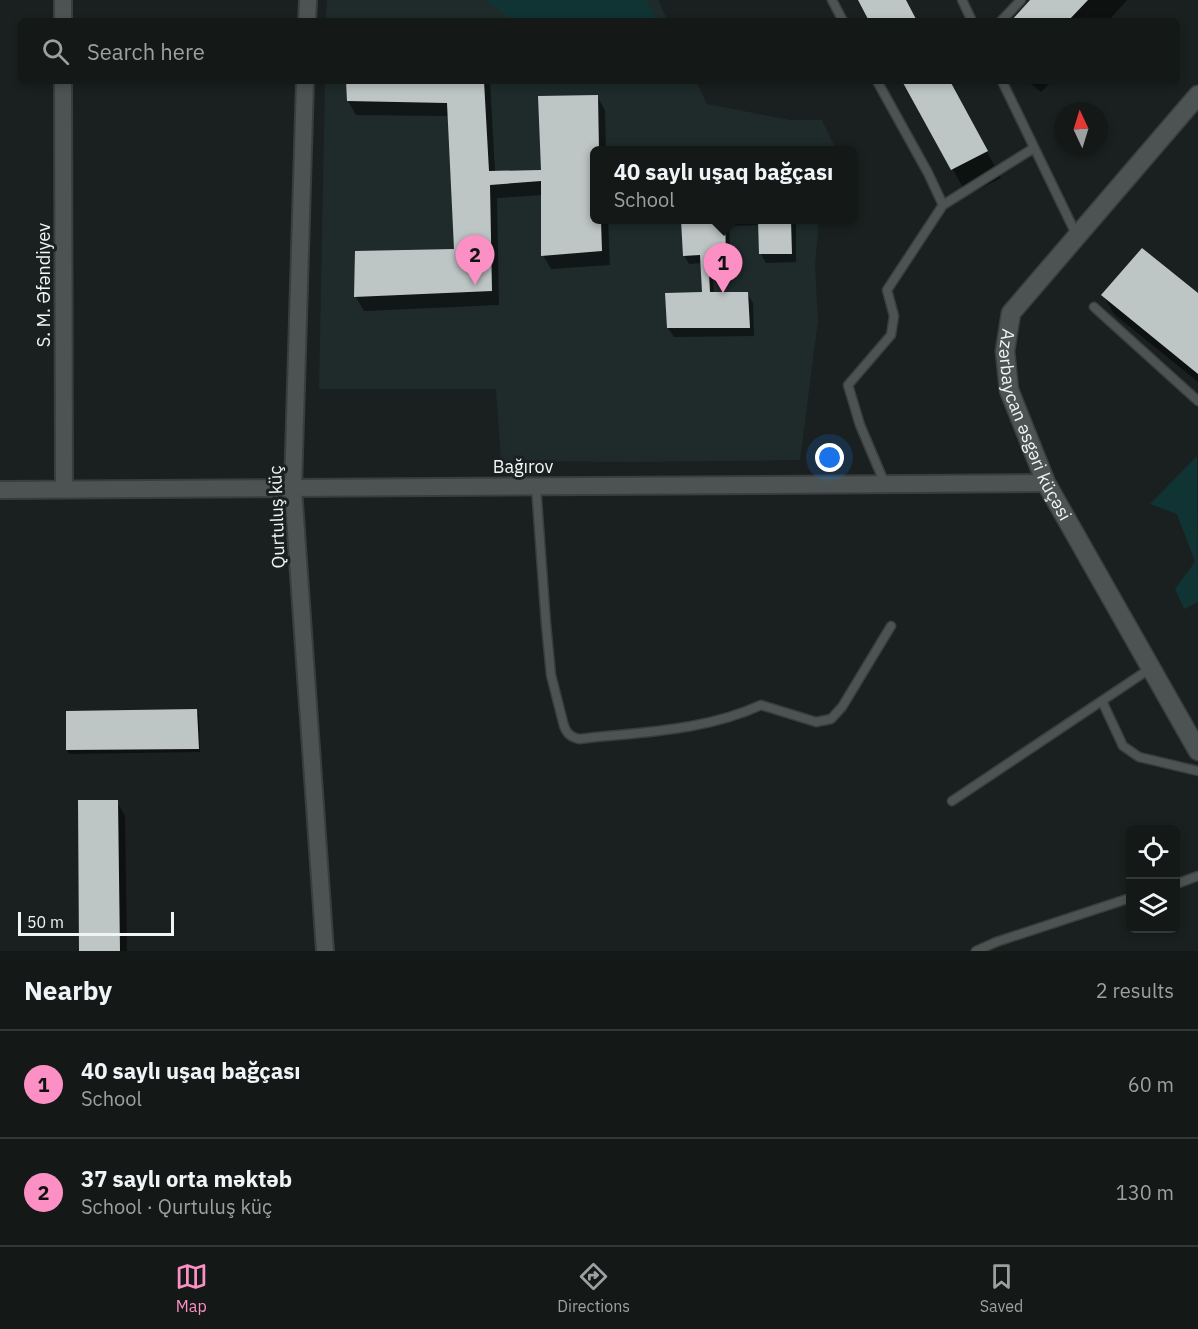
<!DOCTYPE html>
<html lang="en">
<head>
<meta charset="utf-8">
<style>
  :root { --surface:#141817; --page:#212524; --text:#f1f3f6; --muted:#9da0a1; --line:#333736; --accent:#fc8fc3 }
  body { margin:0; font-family:"IBM Plex Sans",sans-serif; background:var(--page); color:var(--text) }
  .controls { position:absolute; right:18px; bottom:18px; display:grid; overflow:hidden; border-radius:9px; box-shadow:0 3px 9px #0003 }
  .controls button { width:54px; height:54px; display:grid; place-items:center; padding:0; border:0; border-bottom:2px solid var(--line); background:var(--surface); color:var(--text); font:30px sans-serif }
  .compass { position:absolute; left:1054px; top:102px; width:54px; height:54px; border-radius:50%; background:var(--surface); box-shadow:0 3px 9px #0003; rotate:356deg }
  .scale { position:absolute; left:18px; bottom:15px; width:156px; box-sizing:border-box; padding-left:6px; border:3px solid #f0f4f4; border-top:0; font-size:16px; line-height:21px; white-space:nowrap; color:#f0f4f4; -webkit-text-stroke:4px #1a201f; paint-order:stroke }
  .you { position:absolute; left:830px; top:458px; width:21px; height:21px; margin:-15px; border:4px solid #fff; border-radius:50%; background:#1a73e8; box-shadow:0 0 0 9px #1a73e833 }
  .badge { display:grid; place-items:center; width:39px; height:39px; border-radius:50%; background:var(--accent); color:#111; font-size:20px; font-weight:700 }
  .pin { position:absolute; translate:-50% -50px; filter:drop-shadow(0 2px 3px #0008) }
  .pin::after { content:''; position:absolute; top:32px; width:21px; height:18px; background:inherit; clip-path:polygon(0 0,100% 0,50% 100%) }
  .popup { position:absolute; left:590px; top:146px; width:267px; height:78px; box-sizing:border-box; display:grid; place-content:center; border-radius:9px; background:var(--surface); filter:drop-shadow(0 2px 4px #0005); font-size:20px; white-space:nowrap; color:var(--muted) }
  .popup b { font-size:22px; color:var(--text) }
  .popup::after { content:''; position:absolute; left:50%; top:100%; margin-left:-12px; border:12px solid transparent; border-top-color:var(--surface) }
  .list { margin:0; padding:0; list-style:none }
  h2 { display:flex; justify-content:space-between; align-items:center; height:78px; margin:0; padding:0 24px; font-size:26px }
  h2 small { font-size:20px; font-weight:400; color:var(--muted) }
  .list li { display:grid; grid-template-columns:39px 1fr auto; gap:18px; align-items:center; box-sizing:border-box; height:108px; padding:0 24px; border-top:2px solid var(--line) }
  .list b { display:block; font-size:22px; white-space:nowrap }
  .list p { margin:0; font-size:20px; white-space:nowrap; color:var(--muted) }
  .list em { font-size:20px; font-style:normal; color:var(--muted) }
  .icon { flex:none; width:33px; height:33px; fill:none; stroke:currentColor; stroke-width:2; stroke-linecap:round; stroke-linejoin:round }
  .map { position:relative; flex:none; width:1198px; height:951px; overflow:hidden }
  .search { position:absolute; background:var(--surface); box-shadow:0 3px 9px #0003; left:18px; right:18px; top:18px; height:66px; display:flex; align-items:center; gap:15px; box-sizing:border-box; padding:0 21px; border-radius:9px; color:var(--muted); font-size:22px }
  .sheet { height:294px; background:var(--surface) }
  nav { display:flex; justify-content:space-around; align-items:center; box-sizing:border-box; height:84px; border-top:2px solid var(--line); background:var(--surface); font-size:16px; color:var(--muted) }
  nav a { display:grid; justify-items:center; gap:3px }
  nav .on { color:var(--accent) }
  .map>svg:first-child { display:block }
  .built { fill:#1e2b2a }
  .green { fill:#103433 }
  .shadow { fill:#0007 }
  .building { fill:#bec6c5 }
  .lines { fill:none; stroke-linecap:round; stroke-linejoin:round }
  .service-casing { stroke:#393d3d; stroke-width:11 }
  .minor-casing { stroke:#393d3d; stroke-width:20 }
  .secondary-casing { stroke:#393d3d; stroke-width:21 }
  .service { stroke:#4c5352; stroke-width:8 }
  .minor { stroke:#4c5352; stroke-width:16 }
  .secondary { stroke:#4c5352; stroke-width:18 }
  .labels { text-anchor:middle; stroke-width:6; stroke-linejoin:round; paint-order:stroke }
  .street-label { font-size:18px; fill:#f0f4f4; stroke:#1a201f }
</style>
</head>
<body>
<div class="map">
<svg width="1198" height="951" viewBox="0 0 1198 951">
  <rect width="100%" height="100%" fill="#1a201f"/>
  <path class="built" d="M327 0H658L668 21H326Z
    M325 81H696L707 104 790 120H822L835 147V150H594V220H819L815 266 818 321 800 460 635 462 501 461 496 389H319Z"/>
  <path class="green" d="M485 0H646L652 9 654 21H514Z
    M1197 456 1198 602 1184 609 1175 589 1195 562 1177 514 1150 504Z"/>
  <path class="shadow" d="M1032 0H1127L1108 21H1013Z
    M347 81H490L495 172 543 171 597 96 605 110 606 150H594V220H608L610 265 551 269 543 255 542 195 497 198 499 305 364 311 356 297 456 250 450 116 356 115 348 101Z
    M904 81H949L1001 178 967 195Z
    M1027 81H1052L1041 92Z
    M683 220H796V262L766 263 761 254 760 225 729 226 731 264 712 263 714 294 747 293 753 303 754 336 674 337 668 328 703 294 702 263 689 264 684 255Z
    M1103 295H1198V382L1114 314Z
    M197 711 199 715 200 752 69 754 67 750Z
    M117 802 125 816 127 951H81Z"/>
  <path class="building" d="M858 0H906L917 21H869Z
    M1030 0H1088L1068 21H1011Z
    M346 81H484L489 171 541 170 538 96 598 95 599 150H594V220H601L602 251 541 256V181L490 185 492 291 354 297 355 251 454 249 447 103 347 101Z
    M902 81H950L988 151 951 170Z
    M681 220H725L726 255 708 254 710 292H748L750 328H667L665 293 702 292 700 255 683 256Z
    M758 220H791L792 254H759Z
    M1142 248 1198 293V374L1101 295Z
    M197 709 199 749 66 750V711Z
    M78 800H118L120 951H79Z"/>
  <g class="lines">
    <g class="service-casing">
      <path id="service" d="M832 0 843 21
        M962 0 972 21
        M1001 21 1021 0
        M877 81 928 173 943 205 887 290 894 316 891 335 848 385 860 425 885 484
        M1002 81 1077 236
        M943 205 1034 148
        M1094 307 1198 401
        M536 486 546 624 551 675 564 726C567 734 571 737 579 739 640 732 705 731 761 705L816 722 831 719 842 707 891 626
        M1102 701 1123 746 1139 757 1198 771
        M952 801 1151 668
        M1176 884 1198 876
        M976 951 996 942 1130 898"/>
    </g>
    <g class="minor-casing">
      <path id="minor" d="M63 0V21
        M307 21 308 0
        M63 81 64 489
        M305 81 293 488 325 951
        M0 490 1046 483"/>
    </g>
    <g class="secondary-casing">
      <g id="secondary">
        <path id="s1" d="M1198 95 1011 313 1005 351 1009 390 1046 483 1198 751"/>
      </g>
    </g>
    <use href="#service" class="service"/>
    <use href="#minor" class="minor"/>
    <use href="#secondary" class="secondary"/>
  </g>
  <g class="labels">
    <g class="street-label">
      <text transform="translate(44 285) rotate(-90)" y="6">S. M. Əfəndiyev</text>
      <text dy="6" stroke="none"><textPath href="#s1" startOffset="405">Azərbaycan əsgəri küçəsi</textPath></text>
      <text x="523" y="473">Bağırov</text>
      <text transform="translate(277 517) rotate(-92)" y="6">Qurtuluş küç</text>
    </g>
  </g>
</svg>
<div class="controls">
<button><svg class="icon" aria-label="locate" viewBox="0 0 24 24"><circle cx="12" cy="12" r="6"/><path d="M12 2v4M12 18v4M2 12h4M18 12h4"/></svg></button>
<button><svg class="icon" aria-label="layers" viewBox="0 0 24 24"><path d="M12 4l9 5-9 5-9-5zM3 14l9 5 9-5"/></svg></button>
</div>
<svg class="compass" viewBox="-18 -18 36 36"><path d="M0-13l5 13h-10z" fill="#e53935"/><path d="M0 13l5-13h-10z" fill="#9da0a1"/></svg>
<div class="scale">50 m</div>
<div class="you"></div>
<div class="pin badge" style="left:723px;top:293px">1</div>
<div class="popup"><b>40 saylı uşaq bağçası</b>School</div>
<div class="pin badge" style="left:475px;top:285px">2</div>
<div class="search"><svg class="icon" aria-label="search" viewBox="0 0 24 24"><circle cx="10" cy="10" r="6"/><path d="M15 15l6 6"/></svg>Search here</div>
</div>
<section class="sheet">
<h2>Nearby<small>2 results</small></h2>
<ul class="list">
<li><span class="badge">1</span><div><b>40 saylı uşaq bağçası</b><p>School</p></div><em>60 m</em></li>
<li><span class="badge">2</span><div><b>37 saylı orta məktəb</b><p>School · Qurtuluş küç</p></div><em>130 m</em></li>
</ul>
</section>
<nav>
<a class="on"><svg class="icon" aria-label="map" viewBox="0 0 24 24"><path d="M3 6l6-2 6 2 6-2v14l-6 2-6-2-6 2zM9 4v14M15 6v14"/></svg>Map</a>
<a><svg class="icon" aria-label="directions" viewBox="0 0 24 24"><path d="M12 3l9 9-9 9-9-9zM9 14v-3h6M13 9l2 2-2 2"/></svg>Directions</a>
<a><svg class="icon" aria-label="saved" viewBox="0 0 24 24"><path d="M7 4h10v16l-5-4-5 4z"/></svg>Saved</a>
</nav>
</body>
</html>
